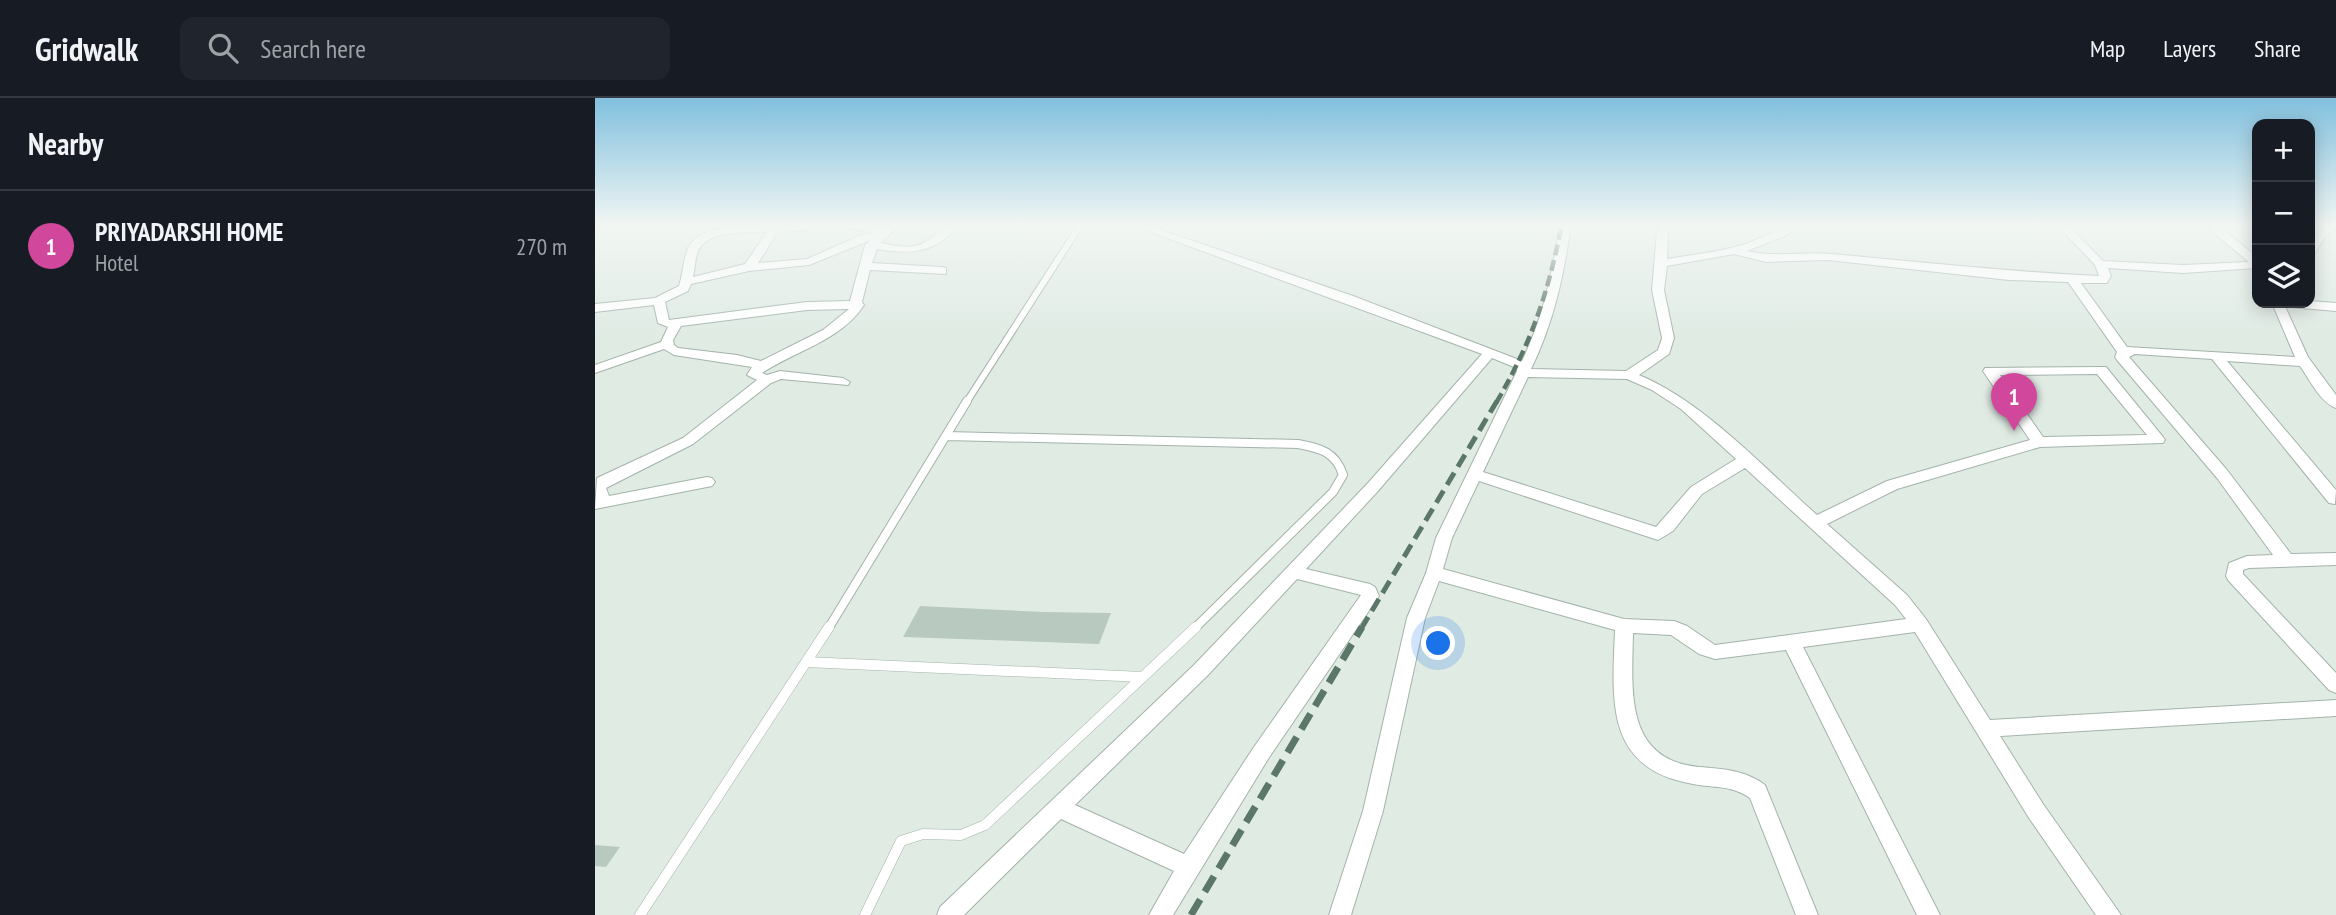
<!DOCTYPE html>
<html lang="en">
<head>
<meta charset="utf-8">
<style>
  :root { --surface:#171b24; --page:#20242c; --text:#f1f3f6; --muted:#9ea1a6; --line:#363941; --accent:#f45f55 }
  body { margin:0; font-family:"PT Sans Narrow",sans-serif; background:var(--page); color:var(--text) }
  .controls { position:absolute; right:21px; top:21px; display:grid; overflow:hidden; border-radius:14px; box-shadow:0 4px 18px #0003 }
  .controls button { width:63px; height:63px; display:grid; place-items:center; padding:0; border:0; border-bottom:2px solid var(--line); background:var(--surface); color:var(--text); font:35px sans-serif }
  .you { position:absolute; left:844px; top:546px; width:24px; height:24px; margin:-18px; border:5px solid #fff; border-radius:50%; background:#1a73e8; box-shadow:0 0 0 10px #1a73e833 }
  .badge { display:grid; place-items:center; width:46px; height:46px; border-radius:50%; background:var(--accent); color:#fff; font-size:23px; font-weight:700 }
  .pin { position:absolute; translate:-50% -58px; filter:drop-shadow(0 2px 4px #0008) }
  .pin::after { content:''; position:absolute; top:37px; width:24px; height:21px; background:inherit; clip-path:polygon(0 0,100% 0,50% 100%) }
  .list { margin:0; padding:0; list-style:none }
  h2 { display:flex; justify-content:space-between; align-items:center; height:91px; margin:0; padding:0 28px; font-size:30px }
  h2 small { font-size:23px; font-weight:400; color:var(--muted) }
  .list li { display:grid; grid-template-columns:46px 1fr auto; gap:21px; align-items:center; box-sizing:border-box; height:112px; padding:0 28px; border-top:2px solid var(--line) }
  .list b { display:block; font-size:26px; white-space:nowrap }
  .list p { margin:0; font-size:23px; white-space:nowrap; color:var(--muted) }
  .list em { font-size:23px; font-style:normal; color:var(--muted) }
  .icon { flex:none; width:38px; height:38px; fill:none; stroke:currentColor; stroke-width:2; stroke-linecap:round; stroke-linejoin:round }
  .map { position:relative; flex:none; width:1741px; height:817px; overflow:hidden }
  header { display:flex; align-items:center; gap:42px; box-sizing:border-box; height:98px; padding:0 35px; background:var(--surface); border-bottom:2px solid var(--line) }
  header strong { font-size:33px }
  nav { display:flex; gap:38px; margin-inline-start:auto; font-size:24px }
  .search { width:490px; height:63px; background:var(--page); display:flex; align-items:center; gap:18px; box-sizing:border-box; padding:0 24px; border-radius:14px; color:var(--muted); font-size:26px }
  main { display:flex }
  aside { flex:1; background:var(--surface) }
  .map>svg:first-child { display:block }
  .building { fill:#b8c9bf }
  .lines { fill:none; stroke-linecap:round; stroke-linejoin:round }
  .lane-far2-casing { stroke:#a3b3aa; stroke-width:8 }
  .lane-far1-casing { stroke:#a3b3aa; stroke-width:10 }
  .lane-casing { stroke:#a3b3aa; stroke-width:11 }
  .street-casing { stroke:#a3b3aa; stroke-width:2 }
  .lane-far2 { stroke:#fff; stroke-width:6 }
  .lane-far1 { stroke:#fff; stroke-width:8 }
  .lane { stroke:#fff; stroke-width:10 }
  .street { fill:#fff; fill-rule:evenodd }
  .rail-far2 { stroke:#5b776a; stroke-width:4.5; stroke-dasharray:11 5; stroke-linecap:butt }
  .rail-far1 { stroke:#5b776a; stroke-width:5; stroke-dasharray:14 7; stroke-linecap:butt }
  .rail { stroke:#5b776a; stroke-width:7; stroke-dasharray:18 9; stroke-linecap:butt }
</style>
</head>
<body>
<header>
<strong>Gridwalk</strong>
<div class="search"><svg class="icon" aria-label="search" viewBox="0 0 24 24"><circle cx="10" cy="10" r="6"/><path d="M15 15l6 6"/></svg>Search here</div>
<nav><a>Map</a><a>Layers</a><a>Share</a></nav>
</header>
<main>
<aside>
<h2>Nearby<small></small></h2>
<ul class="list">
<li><span class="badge" style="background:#d1479c">1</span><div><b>PRIYADARSHI HOME</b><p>Hotel</p></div><em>270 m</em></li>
</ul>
</aside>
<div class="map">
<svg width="1741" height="817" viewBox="0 0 1741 817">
  <rect width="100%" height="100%" fill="#e0ebe4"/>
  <path class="building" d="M325 508 449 514 516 515 504 546 308 539Z
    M0 747 25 749 11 769 0 768Z"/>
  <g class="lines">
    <g class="lane-far2-casing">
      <path id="lane-far2" d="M371 305 486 126"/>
    </g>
    <g class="lane-far1-casing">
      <path id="lane-far1" d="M351 338 703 346C725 350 741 354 748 377L738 394 599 531
        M233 531 372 303"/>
    </g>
    <g class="lane-casing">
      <path id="lane" d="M211 564 548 579
        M45 817 234 529
        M270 817 306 743 328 736 366 737 390 727 601 529"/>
    </g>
    <g class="street-casing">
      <path id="street" d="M0 126H7L0 130Z
        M180 126H228L211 132 183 134 163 165 212 161 264 138 279 135 245 128 244 126 286 130 298 126H314L298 133 286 145C296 147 309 150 320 148 339 144 344 125 366 126 339 155 319 157 282 151L277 165 347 169 351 170V176L275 172 267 204 269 207C247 242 200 253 167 275L172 277 185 273 248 280 255 284 253 287 186 281 176 285 98 346 11 390 14 398 112 379 117 380 120 384 117 388 0 411 2 380 88 340 162 282 152 277 157 269 79 257 69 251 0 275V267L66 244 73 229 63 225 59 207 0 214V206L60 200 84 188C88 176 88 162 93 150 108 121 156 133 180 126ZM172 134 150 166 98 179C100 170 100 159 104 151 115 132 153 135 172 134ZM276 142 270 147 255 203 212 204 74 222 70 204 93 193 96 186 154 173 214 167ZM254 211 228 232 166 263 142 257 83 250 79 247 78 242 86 228 212 212Z
        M534 126H549L758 198 927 263C949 218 957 174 965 126H976C969 177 959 224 936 271L1031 273 1063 252 1067 240 1057 192 1062 133 1072 126H1085L1073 134 1072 161C1097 157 1123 154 1147 147 1168 141 1187 126 1208 126L1190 138 1152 153C1181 160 1208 153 1237 156 1326 164 1414 174 1504 178L1500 167 1461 126H1472L1508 163 1588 167 1654 164 1608 126H1621L1662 159V170L1588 175 1513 170 1516 178 1512 185H1486L1532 249 1700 259 1677 205 1715 203 1741 205V213L1695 209 1689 206 1713 259 1741 297V310C1726 305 1714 281 1705 268L1632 263 1741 392 1740 406 1734 405 1617 261 1540 256 1534 259 1632 372 1696 456 1741 455V467L1654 470 1648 472V476L1741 575V595L1734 592 1633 482 1631 478 1634 465 1652 458 1678 457 1622 380 1522 262 1520 259 1522 254 1473 184 1414 182 1233 162 1171 164 1139 156 1072 168 1069 192 1079 240 1074 256 1044 277C1109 304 1169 370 1222 417L1292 383 1435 342 1388 273 1390 270 1511 269 1568 339 1570 342 1568 345 1445 349 1302 391 1232 426 1312 497 1331 521 1395 622 1741 602V618L1405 638 1448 706 1526 817H1501L1434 720 1320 534 1208 549 1345 817H1322L1191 552 1120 561 1104 556 1076 537 1038 535C1037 593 1029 662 1104 669 1128 671 1150 672 1170 687L1223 817H1201L1155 700C1137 687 1119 690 1098 686 1010 671 1017 604 1020 532L844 483 830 520 788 713 756 817H734L768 713 812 520 831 475 841 440 922 273 919 269 897 260 783 393 711 471 775 486 780 489 784 498 673 661 578 817H554L579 773 466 721 369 817H342L345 809 599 567 773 385 887 256ZM1502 276 1552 337 1448 339 1405 277ZM933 279 1032 281 1057 292 1086 311 1141 361 1096 389 1061 429 888 374ZM1150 370 1300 507 1311 521 1120 547 1092 528 1079 523 1029 521 848 471 857 440 884 383 1063 442 1078 433 1107 396ZM702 481 766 497 659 649 589 756 480 707 613 577Z
        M1734 126H1741V131L1731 138 1719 156 1715 157C1715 142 1722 135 1734 126Z"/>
    </g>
    <use href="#lane-far2" class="lane-far2"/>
    <use href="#lane-far1" class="lane-far1"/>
    <use href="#lane" class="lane"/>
    <use href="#street" class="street"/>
    <path class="rail-far2" d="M901 305C937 244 953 195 967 126"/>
    <path class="rail-far1" d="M766 531 902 303"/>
    <path class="rail" d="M596 817 767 529"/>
  </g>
  <linearGradient id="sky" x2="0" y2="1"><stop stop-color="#81c0de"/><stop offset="0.53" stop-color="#f1f6f3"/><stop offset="1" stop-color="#f1f6f3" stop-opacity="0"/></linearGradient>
  <rect width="1741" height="240" fill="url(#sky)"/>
</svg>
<div class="controls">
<button>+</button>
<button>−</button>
<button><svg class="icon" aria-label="layers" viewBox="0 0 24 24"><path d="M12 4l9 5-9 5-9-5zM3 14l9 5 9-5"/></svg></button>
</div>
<div class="you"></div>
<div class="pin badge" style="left:1419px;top:333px;background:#d1479c">1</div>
</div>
</main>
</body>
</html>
